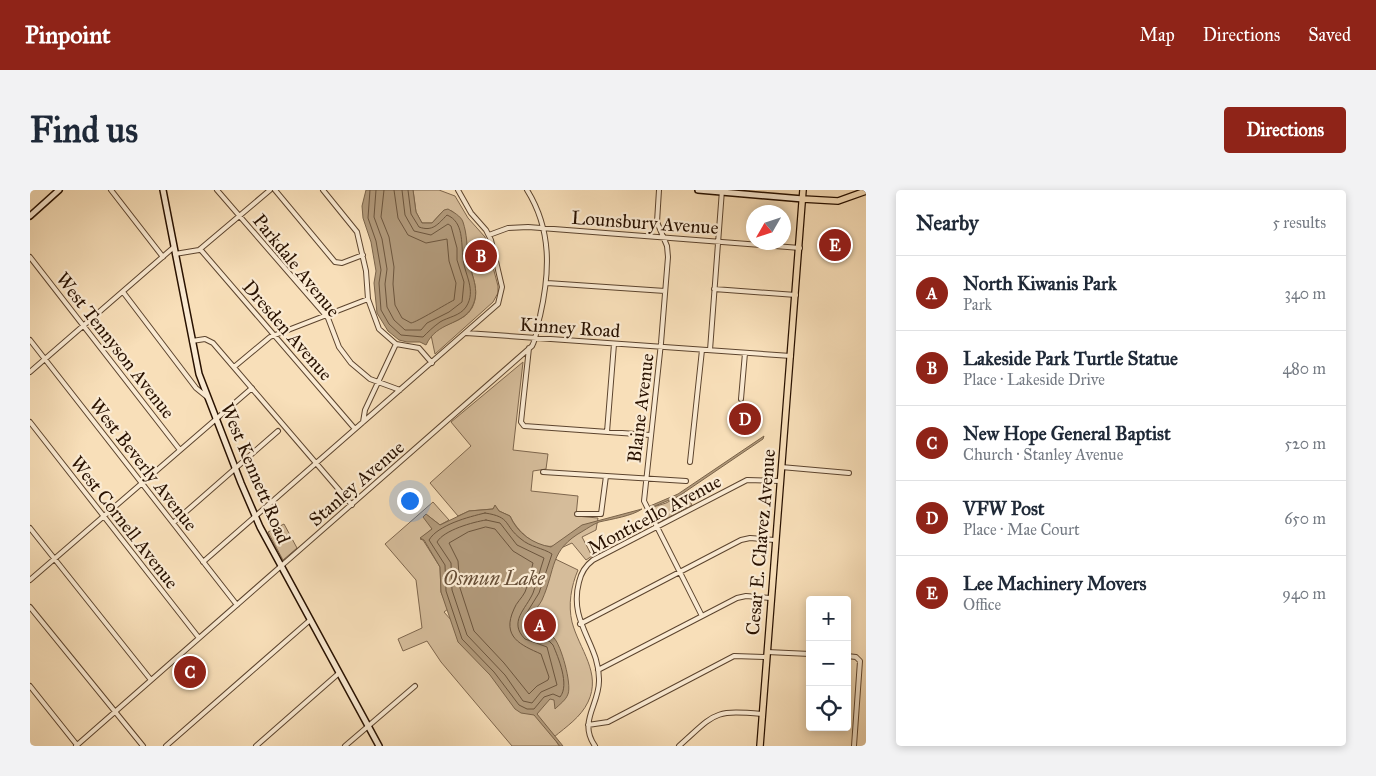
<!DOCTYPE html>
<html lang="en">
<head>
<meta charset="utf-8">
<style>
  :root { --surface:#fff; --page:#f2f2f3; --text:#1f2937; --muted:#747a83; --line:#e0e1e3; --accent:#8f2418 }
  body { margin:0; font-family:"IM FELL Great Primer",serif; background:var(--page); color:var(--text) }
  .controls { position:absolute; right:15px; bottom:15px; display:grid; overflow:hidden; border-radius:5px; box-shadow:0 2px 8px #0003 }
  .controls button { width:45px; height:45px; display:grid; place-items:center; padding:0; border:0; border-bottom:1px solid var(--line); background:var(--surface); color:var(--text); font:25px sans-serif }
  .compass { position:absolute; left:716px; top:15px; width:45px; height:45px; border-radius:50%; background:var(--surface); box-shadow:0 2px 8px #0003; rotate:231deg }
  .you { position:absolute; left:379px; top:310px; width:18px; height:18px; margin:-12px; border:4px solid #fff; border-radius:50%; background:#1a73e8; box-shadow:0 0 0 8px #1a73e833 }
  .badge { display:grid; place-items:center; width:32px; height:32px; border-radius:50%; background:var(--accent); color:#fff; font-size:16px; font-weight:700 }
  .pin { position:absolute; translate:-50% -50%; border:2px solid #fff; box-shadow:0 1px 5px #0006 }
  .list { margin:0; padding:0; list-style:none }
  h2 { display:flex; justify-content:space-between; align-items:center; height:65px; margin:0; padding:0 20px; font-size:21px }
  h2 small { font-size:16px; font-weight:400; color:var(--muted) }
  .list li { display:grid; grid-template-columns:32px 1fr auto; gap:15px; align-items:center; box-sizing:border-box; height:75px; padding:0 20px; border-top:1px solid var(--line) }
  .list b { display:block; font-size:19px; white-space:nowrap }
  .list p { margin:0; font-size:16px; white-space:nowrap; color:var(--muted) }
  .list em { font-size:16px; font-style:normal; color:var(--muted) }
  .icon { flex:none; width:28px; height:28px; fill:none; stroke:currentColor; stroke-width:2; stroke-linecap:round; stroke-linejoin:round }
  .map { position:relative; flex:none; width:836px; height:556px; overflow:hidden; border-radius:5px }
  header { display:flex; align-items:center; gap:30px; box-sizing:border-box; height:70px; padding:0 25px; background:var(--accent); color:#fff }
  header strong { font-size:24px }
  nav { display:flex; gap:28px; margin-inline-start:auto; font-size:18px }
  .intro { display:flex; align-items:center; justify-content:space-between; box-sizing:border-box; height:120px; padding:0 30px }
  h1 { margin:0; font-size:35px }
  .button { padding:12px 22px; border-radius:5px; background:var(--accent); color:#fff; font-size:18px; font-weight:700 }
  main { display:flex; gap:30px; padding:0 30px }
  aside { flex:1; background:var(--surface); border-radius:5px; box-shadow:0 2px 8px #0003 }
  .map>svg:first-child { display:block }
  .green { fill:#d5bc9a; stroke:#7e664d }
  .water { fill:#b1997a; stroke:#7a6349 }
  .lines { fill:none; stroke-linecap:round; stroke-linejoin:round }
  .shore { stroke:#6c553d; stroke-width:1 }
  .street-casing { stroke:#5c442e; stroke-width:6 }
  .secondary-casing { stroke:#281100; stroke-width:8 }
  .primary-casing { stroke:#281100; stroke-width:8 }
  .street { stroke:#faead2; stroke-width:4 }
  .secondary { stroke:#faead2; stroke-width:5 }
  .primary { stroke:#f8dfb9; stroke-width:5.5 }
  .labels { text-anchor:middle; stroke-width:4.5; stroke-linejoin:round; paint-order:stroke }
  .street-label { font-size:19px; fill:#281100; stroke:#faead2 }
  .water-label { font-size:20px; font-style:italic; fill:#664e37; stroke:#faead2 }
</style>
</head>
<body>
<header>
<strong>Pinpoint</strong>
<nav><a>Map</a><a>Directions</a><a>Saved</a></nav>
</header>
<div class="intro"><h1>Find us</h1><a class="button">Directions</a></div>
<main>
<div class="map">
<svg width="836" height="556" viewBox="0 0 836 556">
  <rect width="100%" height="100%" fill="#f8dfb9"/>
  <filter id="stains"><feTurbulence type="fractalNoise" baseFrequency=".004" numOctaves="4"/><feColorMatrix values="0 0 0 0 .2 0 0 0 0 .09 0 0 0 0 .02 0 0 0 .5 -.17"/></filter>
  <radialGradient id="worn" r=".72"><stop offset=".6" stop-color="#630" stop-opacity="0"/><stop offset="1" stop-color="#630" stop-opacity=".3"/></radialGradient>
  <path class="green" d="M383 0H409L425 6 438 28 455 47 468 96V103L463 112 405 164 401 145C411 133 434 133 442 118 451 100 441 85 438 69 435 51 438 34 422 21L412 22 402 33H392L386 22Z
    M493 172 483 260 518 264 516 279 503 281 501 301 548 306 546 326 568 328 566 340 552 347 562 366 556 370 542 353 531 358 527 355C508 362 487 341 480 326L469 321 465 316 463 319 439 321 428 326 400 293 441 256 421 232Z
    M655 303 662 315 628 333 620 318 636 313Z
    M403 312 419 330 410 335 397 325 402 339 390 349 393 350 410 377 411 402 418 419 414 422 488 506 474 439 517 365 548 380C541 396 538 415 542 432 549 459 572 483 558 512 551 527 536 537 524 547L529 556H482L411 472 397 451 373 461 368 449 392 438 386 390 355 354Z
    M254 334 267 358 253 370 238 342Z"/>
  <path class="water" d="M336 0H383L386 22 392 33H402L414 20 418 19C423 22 431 26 433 32 437 44 437 56 438 69 441 85 451 100 442 117 432 136 407 131 396 155L390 152H377L369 150 358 141 347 123 344 93 346 81 341 52 333 28 332 16Z
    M734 246 733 249 649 306 620 318V316L648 304Z
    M465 315 469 321 480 326C487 343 503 354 521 357L552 335 612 319C602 326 582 329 569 332 562 335 558 338 553 341 519 360 526 379 512 410 507 420 494 429 502 440 508 444 519 443 524 448 531 455 542 494 538 504 536 510 530 514 525 519L524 510 520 509 507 524 533 556H530L504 525 491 523 485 519 460 485 428 452 411 402 410 377 394 350 390 348 402 339 393 327 396 324 410 335 439 321 463 319Z"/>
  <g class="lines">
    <path class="shore" d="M340 0 338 28 346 51 351 80 349 93 351 120 359 134 371 145 393 147C398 142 403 137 410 132 418 127 430 126 436 117 447 100 434 84 433 68 431 53 434 32 417 25 408 34 403 42 389 37L381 24 378 0
      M346 0 344 27 352 49 357 79 355 94 357 117 364 130 375 140H391L397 133 419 122 432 112 434 92 427 70V58L421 36 418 34 401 45 384 41 375 25 372 0
      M354 0 351 27 359 47 364 77 363 94 365 115 372 128 381 133C387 132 416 114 424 110L426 93 419 71 417 49 396 53 378 45 368 28 364 0
      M455 323C482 327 473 335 491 349 500 357 513 358 522 364L509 403 496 424 494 435 501 446 519 451 523 455C528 467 540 495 530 507L523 504 514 507 504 519H497L489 515 464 482 432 449 416 401 415 375 399 350C408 335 438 327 455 323Z
      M456 330 470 333 487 355 514 368C510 380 507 392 503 403 496 419 478 432 495 449L517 457 527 495 511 502 502 513 493 511 475 485 437 445 422 400 421 373 407 352C414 340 443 332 456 330Z
      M456 337 465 339 483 361 503 373C500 383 499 393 495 402 492 408 486 413 484 419 471 447 491 455 511 464L519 487 518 490 507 496 499 504 474 473 444 441 430 398 428 371 419 353 438 342Z"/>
    <g class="street-casing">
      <path id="street" d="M81 0 133 67
        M187 0 298 128 309 157 321 173 340 189 370 200
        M245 0 305 72 312 73 333 65
        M293 0 327 42 336 81 338 109 349 139 366 154 389 158 402 173
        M629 0 627 32 637 56 638 67 631 153 614 311 672 426
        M459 45 478 38 498 37 770 58
        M170 59 325 239
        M145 64 169 60 240 0
        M0 67 150 260
        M517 93 635 101
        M684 99 766 105
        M93 102 166 198 177 207
        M436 143 761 166
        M0 150 207 415
        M162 151 175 149 183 153 322 315
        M499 158 491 232 494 236 620 245
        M680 160 692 0
        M204 177 240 147 338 109
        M0 182 144 57
        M711 209 715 163
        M0 232 169 448
        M333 232 335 220 366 154
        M577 242 584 154
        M660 272 672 160
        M751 277 819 283
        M513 282 656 291
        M547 324H571L576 286
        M143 333 248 241
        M0 338 121 490
        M173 372 468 114 472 97 461 50 456 40 441 23 428 0
        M0 390 222 198
        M0 417 113 556
        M550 434 711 350 720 348 745 350
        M737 462 780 464
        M817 466 826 467 830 471 824 556
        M568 480 707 408 716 406 740 408
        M0 496 47 555
        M558 535 578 532 704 466 736 467
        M46 556 502 156C507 147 507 136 510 126 520 82 522 40 497 0
        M136 556 279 431
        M226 556 308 484
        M315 556 385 496
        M565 556C548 532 569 515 569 491 570 454 538 433 549 392 551 383 555 376 563 370L717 290 750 291
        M649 556C686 523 682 520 732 524"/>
    </g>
    <g class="secondary-casing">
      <path id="secondary" d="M133 0 169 184 211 293 230 337 349 556
        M668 0 773 9
        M0 26 29 0"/>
    </g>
    <g class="primary-casing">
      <path id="primary" d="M773 9 808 11 836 1
        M730 556 773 0"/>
    </g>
    <use href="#street" class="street"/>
    <use href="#secondary" class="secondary"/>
    <use href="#primary" class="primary"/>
  </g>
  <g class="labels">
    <g class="street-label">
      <text transform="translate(615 32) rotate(4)" y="7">Lounsbury Avenue</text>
      <text transform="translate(267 75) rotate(51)" y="7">Parkdale Avenue</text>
      <text transform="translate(540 137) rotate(4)" y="7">Kinney Road</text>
      <text transform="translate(258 140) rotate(49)" y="7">Dresden Avenue</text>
      <text transform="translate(86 155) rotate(52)" y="7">West Tennyson Avenue</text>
      <text transform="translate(610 218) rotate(-83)" y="7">Blaine Avenue</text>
      <text transform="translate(114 274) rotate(52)" y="7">West Beverly Avenue</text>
      <text transform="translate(226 283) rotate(67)" y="7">West Kennett Road</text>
      <text transform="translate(326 293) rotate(-41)" y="7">Stanley Avenue</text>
      <text transform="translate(624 324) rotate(-28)" y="7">Monticello Avenue</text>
      <text transform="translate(95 332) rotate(52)" y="7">West Cornell Avenue</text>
      <text transform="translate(730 352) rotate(-85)" y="7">Cesar E. Chavez Avenue</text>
    </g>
    <g class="water-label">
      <text x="464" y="395">Osmun Lake</text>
    </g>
  </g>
  <rect width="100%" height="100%" filter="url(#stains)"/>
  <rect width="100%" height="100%" fill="url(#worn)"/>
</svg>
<div class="controls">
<button>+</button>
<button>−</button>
<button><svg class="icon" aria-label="locate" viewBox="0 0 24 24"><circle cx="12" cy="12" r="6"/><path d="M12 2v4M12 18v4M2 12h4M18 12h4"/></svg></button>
</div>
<svg class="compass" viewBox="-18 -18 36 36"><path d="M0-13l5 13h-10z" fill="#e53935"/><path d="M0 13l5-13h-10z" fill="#747a83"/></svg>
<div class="you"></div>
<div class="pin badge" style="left:510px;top:435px">A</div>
<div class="pin badge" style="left:451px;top:66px">B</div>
<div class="pin badge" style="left:160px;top:482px">C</div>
<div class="pin badge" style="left:715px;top:229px">D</div>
<div class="pin badge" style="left:805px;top:55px">E</div>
</div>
<aside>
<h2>Nearby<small>5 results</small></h2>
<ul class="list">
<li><span class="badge">A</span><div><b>North Kiwanis Park</b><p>Park</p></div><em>340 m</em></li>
<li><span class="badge">B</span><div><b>Lakeside Park Turtle Statue</b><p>Place · Lakeside Drive</p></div><em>480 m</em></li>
<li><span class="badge">C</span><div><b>New Hope General Baptist</b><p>Church · Stanley Avenue</p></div><em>520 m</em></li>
<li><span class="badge">D</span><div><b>VFW Post</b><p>Place · Mae Court</p></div><em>650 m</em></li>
<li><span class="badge">E</span><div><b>Lee Machinery Movers</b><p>Office</p></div><em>940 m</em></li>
</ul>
</aside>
</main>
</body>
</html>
